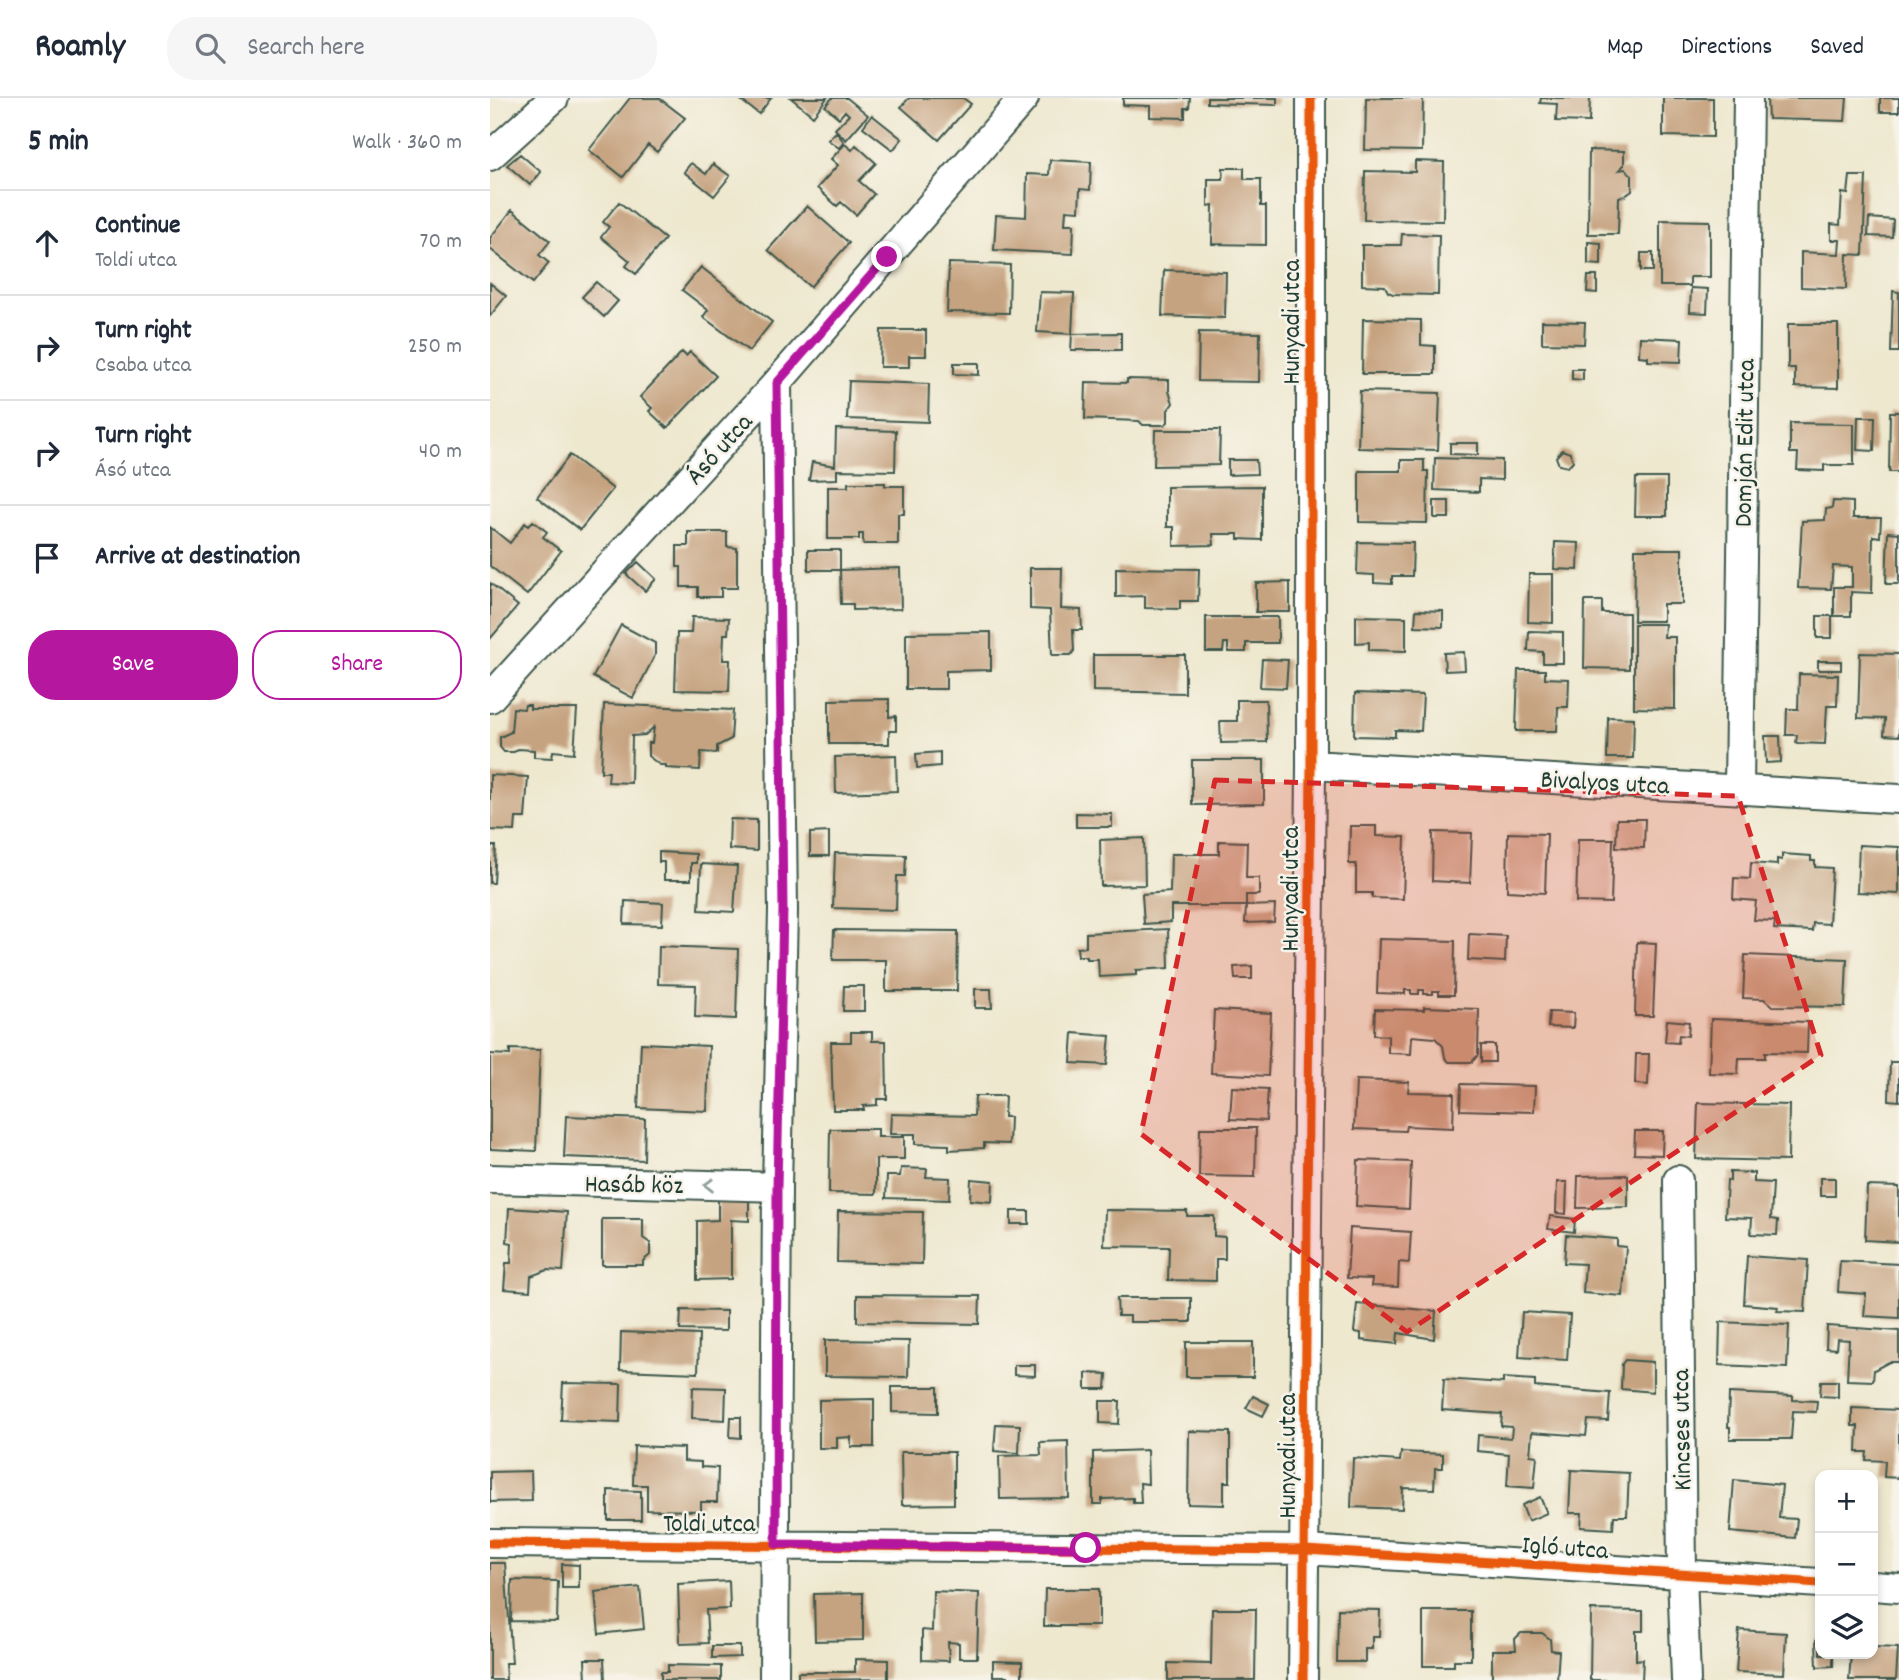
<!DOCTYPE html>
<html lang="en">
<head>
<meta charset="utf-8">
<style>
  :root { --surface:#fff; --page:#f6f6f7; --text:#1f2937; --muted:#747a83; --line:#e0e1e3; --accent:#b5179e }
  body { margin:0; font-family:Dekko,sans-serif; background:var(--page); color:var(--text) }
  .controls { position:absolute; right:21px; bottom:21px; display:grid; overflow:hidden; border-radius:14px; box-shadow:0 4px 10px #0003 }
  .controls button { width:63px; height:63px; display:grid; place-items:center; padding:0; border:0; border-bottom:2px solid var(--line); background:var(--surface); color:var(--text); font:35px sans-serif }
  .stop { position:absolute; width:21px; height:21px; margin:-16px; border:5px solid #b5179e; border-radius:50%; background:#fff }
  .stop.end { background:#b5179e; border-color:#fff; box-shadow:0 2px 7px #0008 }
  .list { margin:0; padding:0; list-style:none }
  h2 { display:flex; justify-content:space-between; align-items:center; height:91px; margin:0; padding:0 28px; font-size:30px }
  h2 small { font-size:23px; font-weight:400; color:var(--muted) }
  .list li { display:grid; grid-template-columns:46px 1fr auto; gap:21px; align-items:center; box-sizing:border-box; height:105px; padding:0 28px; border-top:2px solid var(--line) }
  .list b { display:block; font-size:26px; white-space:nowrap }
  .list p { margin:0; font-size:23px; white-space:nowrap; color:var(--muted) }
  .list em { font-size:23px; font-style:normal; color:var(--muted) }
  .actions { display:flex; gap:14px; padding:21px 28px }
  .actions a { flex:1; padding:16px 0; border:2px solid var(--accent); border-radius:28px; text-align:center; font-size:24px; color:var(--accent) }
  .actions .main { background:var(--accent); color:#fff }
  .icon { flex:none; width:38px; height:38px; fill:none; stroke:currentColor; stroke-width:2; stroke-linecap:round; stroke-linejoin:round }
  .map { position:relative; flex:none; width:1409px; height:1582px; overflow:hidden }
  header { display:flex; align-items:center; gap:42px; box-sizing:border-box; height:98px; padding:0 35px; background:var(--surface); border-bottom:2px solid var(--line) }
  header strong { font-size:33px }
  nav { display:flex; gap:38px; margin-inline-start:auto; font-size:24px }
  .search { width:490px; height:63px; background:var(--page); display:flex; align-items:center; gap:18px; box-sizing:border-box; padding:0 24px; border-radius:28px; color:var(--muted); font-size:26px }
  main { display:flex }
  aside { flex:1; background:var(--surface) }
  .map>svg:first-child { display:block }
  .building { fill:#c6a380 }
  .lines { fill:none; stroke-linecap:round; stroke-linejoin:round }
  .minor-casing { stroke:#3e574b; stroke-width:32 }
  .minor { stroke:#fff; stroke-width:28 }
  .cycleway-casing { stroke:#f7f3e8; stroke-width:13 }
  .cycleway { stroke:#e8590c; stroke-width:9 }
  .oneway { stroke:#8f9e9a }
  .route { stroke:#b5179e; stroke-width:9 }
  .marked { fill:#d62828; fill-opacity:0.2; stroke:#d62828; stroke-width:5; stroke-dasharray:14 9; stroke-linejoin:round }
  .labels { text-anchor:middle; stroke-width:5; stroke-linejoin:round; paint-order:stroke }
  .street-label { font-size:26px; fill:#1f3d34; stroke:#f7f3e8 }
</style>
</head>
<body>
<header>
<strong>Roamly</strong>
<div class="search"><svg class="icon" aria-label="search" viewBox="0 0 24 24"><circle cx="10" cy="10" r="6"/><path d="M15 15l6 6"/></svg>Search here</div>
<nav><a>Map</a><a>Directions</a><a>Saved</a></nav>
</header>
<main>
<aside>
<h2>5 min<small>Walk · 360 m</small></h2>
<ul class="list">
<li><svg class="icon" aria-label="ahead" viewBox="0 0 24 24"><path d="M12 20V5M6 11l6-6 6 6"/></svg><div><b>Continue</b><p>Toldi utca</p></div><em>70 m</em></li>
<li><svg class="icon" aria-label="right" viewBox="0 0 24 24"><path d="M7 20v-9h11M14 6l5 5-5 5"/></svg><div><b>Turn right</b><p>Csaba utca</p></div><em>250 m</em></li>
<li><svg class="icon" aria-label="right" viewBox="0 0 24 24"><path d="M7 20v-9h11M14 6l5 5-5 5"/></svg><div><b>Turn right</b><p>Ásó utca</p></div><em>40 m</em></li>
<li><svg class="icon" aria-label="arrive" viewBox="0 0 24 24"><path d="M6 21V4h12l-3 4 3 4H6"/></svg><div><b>Arrive at destination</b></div></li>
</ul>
<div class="actions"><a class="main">Save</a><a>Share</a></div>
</aside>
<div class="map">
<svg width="1409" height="1582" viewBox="0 0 1409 1582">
  <rect width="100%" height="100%" fill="#f7f3e8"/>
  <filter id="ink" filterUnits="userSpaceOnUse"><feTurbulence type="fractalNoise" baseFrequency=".0143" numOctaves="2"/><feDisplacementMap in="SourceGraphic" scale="14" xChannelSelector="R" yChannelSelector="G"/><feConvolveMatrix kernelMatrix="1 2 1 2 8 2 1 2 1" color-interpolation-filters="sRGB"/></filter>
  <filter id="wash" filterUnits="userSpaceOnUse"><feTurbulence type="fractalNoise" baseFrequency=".00686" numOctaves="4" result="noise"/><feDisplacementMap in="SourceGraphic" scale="28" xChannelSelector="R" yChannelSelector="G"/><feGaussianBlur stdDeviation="1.57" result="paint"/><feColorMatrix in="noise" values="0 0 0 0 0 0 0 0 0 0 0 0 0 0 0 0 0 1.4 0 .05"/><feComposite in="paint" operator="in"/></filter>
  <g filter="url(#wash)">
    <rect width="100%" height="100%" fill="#eee8cf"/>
    <g id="blocks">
      <path class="building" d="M140 0H169L195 20 167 54 158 47 133 79 99 52Z
        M248 0H281L269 16Z
        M301 0H337L323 18Z
        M342 0H357L378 17 356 42 345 31 359 17 355 13 349 20 335 8Z
        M419 0H473L481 6 449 42 411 9Z
        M633 0H700L699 10H695V20L660 19V8L633 7Z
        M717 0H787V7L717 5Z
        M876 0H933L932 53 875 52Z
        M1051 0H1100L1099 24 1066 23 1067 6 1050 5Z
        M1173 0H1223V39L1173 38Z
        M1277 0H1357L1355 23 1278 21Z
        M1390 0H1409V14H1390Z
        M382 17 412 41 403 52 373 29Z
        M346 34 354 44 349 50 338 42Z
        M355 46 362 52 366 47 386 65 369 83 384 96 366 117 351 104 347 108 327 90 348 67 341 61Z
        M1099 52 1134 53V67L1129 72 1135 71 1142 77V93L1135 98 1129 99 1128 136H1098Z
        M30 56 51 74 40 87 17 67Z
        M560 62 601 64 600 92 590 91 589 113 576 112 575 126H584L583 156 504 152 506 117 536 119 537 76 559 77Z
        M925 63 954 64 953 123 874 122 875 73 925 74Z
        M201 65 216 76 223 66 240 78 224 98 194 74Z
        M733 70H754V81H771V108H776V147L722 146 723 107 718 108V81H733Z
        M1360 78H1376L1373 157 1357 156 1356 191 1311 189V154L1349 156 1350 142H1341V126L1350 127 1352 95 1358 96Z
        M129 104 175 141 146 176 136 168 140 163 111 139 119 129 113 124Z
        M317 108 359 145 320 189 278 152Z
        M22 112 60 143 49 157 59 165 43 185 0 151V140Z
        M1379 120 1403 122 1402 139 1378 138Z
        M1170 122 1220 123V179H1200V188H1170Z
        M912 136 949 137 948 197 903 196 898 194 895 188 872 187V147H911Z
        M1098 144 1111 145V167L1098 166Z
        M1151 155H1163V173H1151Z
        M459 165 520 167 519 215 457 214Z
        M211 169 282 224 259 253 213 219 218 212 192 192Z
        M674 172 736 174 735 220 672 218Z
        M1098 178H1107V195L1097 194Z
        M106 184 128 203 114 219 92 199Z
        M0 185 16 198 0 218Z
        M1201 190 1218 191 1217 215 1200 214Z
        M1403 193 1409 194V254H1401Z
        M550 194 584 195 582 236 547 234Z
        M873 221 931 222V247L945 248V276H872Z
        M1052 223 1095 224 1094 246 1052 245Z
        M1298 226H1348V290L1305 289V270H1298Z
        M391 232H436V258H419V269H390Z
        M709 234 770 235 769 284 708 283Z
        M631 235V252H581L582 236Z
        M1150 239 1192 241 1191 264 1158 263V259L1149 258Z
        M192 254 196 258 200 254 226 278 177 330 159 313 162 310 150 299Z
        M464 265H489V277L464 276Z
        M1082 271H1093V282L1082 281Z
        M637 281 679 282V293L683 305 678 312V324L674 327H653L649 323 595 321 596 284 637 285Z
        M359 283 439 286 438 324 357 321Z
        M870 293 950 295 948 352 868 350Z
        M1400 314H1409V374H1399Z
        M1368 319H1385L1384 353 1367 352Z
        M1300 325 1364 326V367H1334V373L1307 372 1308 355H1300Z
        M346 331 406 333 405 373 347 372V381L319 382 322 364 345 368Z
        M665 332H730L729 367 664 368Z
        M960 345H988V357L960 356Z
        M1072 352 1080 355 1083 363 1078 369 1069 367 1066 359Z
        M80 357 123 391 90 432 47 399Z
        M945 360 1012 362V382L989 381V394L944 392Z
        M738 362H766L767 376 738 377Z
        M911 362H934V373H938L937 425 869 424V373H911Z
        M1146 380H1177V418H1145Z
        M358 385H395V388H414V416H408V446H373V436H369V441H338V389H358Z
        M772 388V442L748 441V436H723L724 447 684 448V429H677V389Z
        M944 403H959V420H944Z
        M1343 403 1363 404V420H1391L1390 439 1383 438 1382 495 1361 494V518H1344V489H1362V469L1343 468 1341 491 1308 490 1312 423 1335 422 1336 411 1342 410Z
        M43 423 57 434 53 439 71 453 37 497 0 468V429L20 445 35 425 38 428Z
        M198 434H237V449L247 450V490H231V499H208V489H191V469H187V448H198Z
        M1398 434 1409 435V486H1396Z
        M868 444 923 445 922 478H902V486L884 485V477L867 476Z
        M1065 444 1089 445 1088 472 1064 471Z
        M1145 451H1192V506H1173V523H1144Z
        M318 452H350V472H318Z
        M148 464 166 481 155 493 136 476Z
        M410 470 411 511 363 512V506H351L350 472Z
        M540 470H572L571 511 591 512 592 532H583L584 553 581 557H562L560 512 540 511Z
        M626 470 709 471 708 503H690V511L655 510V498L626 499Z
        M1039 476H1063V525L1038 524Z
        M800 484V514H766V485Z
        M0 485 28 508 0 541Z
        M1095 503H1112V515H1139V571L1094 570Z
        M926 512 953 513V529L925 528Z
        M866 518 916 519V553L879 552V544L866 545Z
        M1327 518H1342V540H1327Z
        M202 519 239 520 238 536H234L233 562H240L239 593 185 592 187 535H201Z
        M716 519H788V545H756V554H738V545H734L733 554H716Z
        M1144 526H1175L1174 539H1185V611L1144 610Z
        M131 527 165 545V557L143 600 103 579Z
        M1039 533 1073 534V565H1053V554L1038 553Z
        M501 534V572L456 573V591H416V535Z
        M974 554 975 572 955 573 954 555Z
        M1370 555 1409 556V638L1394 637 1395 621 1368 620Z
        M603 557H695V595L603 593Z
        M772 561 798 562 796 590 770 589Z
        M1328 563H1351V572H1328Z
        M1028 572H1055V580L1079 581 1078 609H1068L1067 633H1026Z
        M1309 576 1348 577 1347 608H1337L1335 646 1306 645 1307 637H1296L1297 611H1308Z
        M865 595 933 597 931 633 905 632V639L864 638Z
        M399 601V619L406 618V633H399V646H339V602Z
        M747 602H776L777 644 731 645 730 623H747Z
        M114 606 243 612 241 641 227 648V655L211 654 210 672 176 670V667H170L158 658V645H162L164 629 155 637 142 638 141 685 118 684 119 674H111Z
        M35 607H40V611H87L84 655 63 653 62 660 44 659V652L28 651 24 654H14L10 649V639L21 634 23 610 34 611Z
        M1118 619 1144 620 1143 660H1117Z
        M1275 638H1290L1291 664 1276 665Z
        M450 654V668L427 670 426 656Z
        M406 657 407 693 346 695 345 659Z
        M702 662H774V706L702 707Z
        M0 677 38 679 35 720H26L25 733 0 732Z
        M586 715 622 716V729H586Z
        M240 721 267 722V753L239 751Z
        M1127 721H1155L1154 750 1126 749Z
        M860 728H886V738L915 739 913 801 882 800V795H866V766H859Z
        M339 734V758H320V735Z
        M943 734 982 735 980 785 942 783Z
        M1018 735 1057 736 1055 795 1017 793Z
        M654 740 655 787 611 788 610 742Z
        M1088 741H1123L1121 805 1086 804Z
        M729 743 757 744 756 780H769V797H756V808H681V824L654 826 652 796 680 794 681 756H729Z
        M1369 747 1409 749V796L1367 794Z
        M0 748H6L4 785H0Z
        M169 754 206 756V765H201V782H174V764H169Z
        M345 755 416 757 415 778H407L406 812 343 810Z
        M1292 756 1321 758V763H1325V769L1342 770 1339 826 1323 825 1322 833 1284 831 1285 823 1264 822 1266 803 1243 801 1244 780 1260 781 1261 765 1287 767V761L1292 762Z
        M211 766 247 768 244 814 209 812Z
        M135 803 173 805 172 827 134 826Z
        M785 807 784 824 755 825 756 808Z
        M678 831 679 870 646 872V877L609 879 608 861H597V858H588L587 850 596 849V835Z
        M344 832 468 833 467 893H396V862H343Z
        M979 836 1016 838 1015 864 978 862Z
        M889 841 965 843 964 897H949V893H943V896H934V892H929V896H921V892H915V896L887 895Z
        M1147 844 1166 845 1163 918H1145Z
        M169 848 248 851 246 921 205 919 206 887 168 886Z
        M1255 857 1357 861 1355 909 1282 908 1274 901 1253 900Z
        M762 868V881H745L744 869Z
        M354 888H374V913H353Z
        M485 891H501L502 910H485Z
        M934 909 989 911 988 957 982 964H959L955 959 953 948 945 940 922 938 921 956 898 955V938L884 937 885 911 934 912Z
        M724 912 781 915 778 978 721 975Z
        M1059 914 1084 915 1083 930 1058 929Z
        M1221 921 1318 924 1317 955 1275 954V960H1249L1248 976 1219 975Z
        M1177 922 1199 924 1198 938 1189 937 1188 945 1175 944Z
        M361 934H382V943H396L397 1001H387V1007L373 1008 374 1012H343L341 944H361Z
        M583 935 620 938 617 967 581 965Z
        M151 945 219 948 217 1013 148 1010Z
        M991 947H1005V964H991Z
        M20 951 50 952 46 1053 0 1051V956L20 957Z
        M1146 956H1159L1158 987 1145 986Z
        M1400 964H1409V1003L1399 1002Z
        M866 982 919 984 918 994 964 995 963 1030 916 1028 915 1033 864 1031Z
        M971 986 1045 988 1044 1014 970 1012Z
        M742 989 778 991 776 1023 740 1021Z
        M485 998H515L514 1019H520L519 1046 494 1045V1050L459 1052V1047L425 1046V1036H400L401 1016 484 1018Z
        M1208 1005 1299 1007 1298 1063 1206 1061Z
        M76 1018 155 1021 154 1062 74 1059Z
        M710 1030H766L765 1079 709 1078Z
        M340 1031H388V1039H414V1061H386V1096L339 1095Z
        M1145 1033H1173L1172 1057 1144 1056Z
        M868 1062 921 1064 919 1111 866 1108Z
        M411 1070 437 1071 436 1079 460 1080 459 1102 396 1100 397 1078H410Z
        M1240 1074 1264 1075V1084L1283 1085 1281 1121 1288 1122 1287 1137 1261 1136 1262 1120 1235 1119 1237 1082 1240 1083Z
        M1138 1077V1109L1087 1110 1088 1078Z
        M1330 1080H1345V1098H1330Z
        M481 1081 503 1083 502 1104 480 1102Z
        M1067 1084H1077L1076 1116 1066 1115Z
        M1377 1088 1409 1089V1144L1375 1142Z
        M228 1099 259 1101V1123L241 1122V1181L207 1182V1123L228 1122Z
        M19 1110 77 1114 73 1173 57 1172 41 1178 40 1193 14 1191 16 1165H21L22 1145 17 1144Z
        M615 1112 697 1113V1118H724V1138L735 1139V1161H726V1183L678 1182 679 1149 614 1148Z
        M348 1113 433 1114 432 1166 347 1164Z
        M521 1113H539V1126H521Z
        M1060 1118 1085 1121 1084 1134 1058 1131Z
        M112 1121H153V1140L160 1145V1157L153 1163V1167H112Z
        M860 1130 921 1134 919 1165 909 1164 908 1189 881 1188 882 1181 857 1180Z
        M1076 1137 1127 1141V1148L1136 1149 1133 1198 1093 1195 1095 1166 1074 1165Z
        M1257 1158 1318 1162 1315 1214 1287 1213 1288 1209 1254 1206Z
        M1350 1163 1409 1166V1220L1374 1218 1376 1196 1348 1194Z
        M367 1197 490 1198 489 1226 367 1224Z
        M627 1200H701V1224H640V1218H628Z
        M867 1206 946 1213 944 1241 908 1235 907 1246 871 1242V1235L864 1234Z
        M191 1212 236 1213V1233L190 1232Z
        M1032 1214 1080 1217 1077 1262 1029 1259Z
        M1230 1224 1299 1227 1297 1270 1229 1267Z
        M1337 1228 1409 1233V1264H1399L1384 1272 1383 1283 1357 1282 1359 1242 1347 1241 1346 1251 1336 1250Z
        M131 1234 209 1237 208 1275 130 1272Z
        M335 1242 419 1243 418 1279 335 1278Z
        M696 1244H763V1279H696Z
        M1135 1262 1163 1264V1294L1131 1291 1132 1266Z
        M524 1267H545V1278L524 1277Z
        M596 1275 617 1276 616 1291H596Z
        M1013 1280 1045 1282V1289L1120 1295 1118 1323 1098 1322 1096 1338 1042 1334 1040 1357 1047 1358 1044 1390 1017 1388 1019 1356 987 1353 988 1337 1021 1340 1022 1329 1011 1328 1012 1316 952 1312 954 1281 1013 1285Z
        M1331 1283H1348V1299L1330 1298Z
        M73 1285 131 1286 130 1324 71 1322Z
        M203 1289 236 1290 235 1322 202 1320Z
        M402 1289H448V1315L402 1314Z
        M1239 1295 1303 1298V1302L1327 1303 1326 1314 1303 1313 1301 1341H1240V1329H1238Z
        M763 1298 779 1306 773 1318 756 1310Z
        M384 1301V1349H361V1339L347 1340V1350H329V1302Z
        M610 1303H630L629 1326 610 1325Z
        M1362 1310 1409 1312V1380L1394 1379 1395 1363 1376 1362 1377 1354H1367L1368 1328H1362Z
        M241 1319H251V1340L240 1339Z
        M506 1326 530 1327 529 1355 504 1353Z
        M699 1333 740 1334V1384H734V1407L698 1406Z
        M578 1343 579 1400 510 1401 509 1358 551 1357 550 1344Z
        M144 1348 194 1350V1363L211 1364V1369L228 1370 227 1404H211V1413L157 1412V1387H143Z
        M657 1352 658 1386 650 1385 651 1405H643V1400L612 1401V1406H603V1354Z
        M411 1354H464V1406L412 1407Z
        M911 1354 953 1356V1370H945L944 1391 913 1390 912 1411 861 1409 863 1360 910 1363Z
        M1081 1372 1139 1375 1137 1418H1124L1123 1431 1091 1429 1092 1415H1079Z
        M41 1373 42 1403 0 1404V1374Z
        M1244 1382 1292 1387 1289 1420 1307 1421 1305 1440 1240 1434Z
        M118 1392 151 1393V1422H118Z
        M1050 1399 1057 1415 1038 1423 1032 1407Z
        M0 1465H15L22 1565H15L16 1582H0Z
        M72 1466 89 1467V1490H72Z
        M22 1482 68 1483 67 1524 21 1523Z
        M239 1483 240 1511 216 1512 218 1545 190 1546 188 1486Z
        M150 1489 154 1531 109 1536 105 1494Z
        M555 1491H609V1528H554Z
        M443 1493 489 1495 487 1560H469V1545L458 1544 459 1563 432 1562V1532L442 1533Z
        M373 1495V1542L325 1543 324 1496Z
        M722 1511H766L765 1582H678V1565L721 1566Z
        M848 1511 890 1512 889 1539H882V1551H875V1564H847Z
        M1101 1512 1153 1513V1533H1146V1562L1153 1561 1152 1582H1100Z
        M933 1513H981V1562H964V1568H933Z
        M1249 1532 1296 1535 1294 1576 1246 1574Z
        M1031 1535H1052L1060 1541 1061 1552 1069 1553 1067 1582H1002V1552H1026L1025 1541Z
        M1330 1541V1556H1343V1568L1327 1569 1326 1542Z
        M222 1548H250V1559L222 1560Z
        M1383 1549 1408 1550 1406 1582H1359L1361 1556H1383Z
        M95 1561H114L115 1582H96Z
        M365 1561 398 1562V1581L308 1582V1574H365Z
        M503 1563 532 1564V1582H518V1578H503Z
        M178 1567 231 1568V1582H171V1574H178Z"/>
    </g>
  </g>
  <g filter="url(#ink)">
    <use href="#blocks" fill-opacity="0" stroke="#3e574b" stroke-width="2"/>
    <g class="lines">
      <g class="minor-casing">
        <path id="minor" d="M0 58 64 0
          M0 600 287 285 534 0
          M821 667 1409 701
          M1249 690 1258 0
          M0 1081 287 1089
          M1188 1082 1192 1476 1196 1582
          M0 1445 816 1452 1330 1485
          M1383 1488 1409 1490
          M284 1582 287 1089 293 812 287 285
          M813 1582 821 667V0"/>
      </g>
      <use href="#minor" class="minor"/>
      <g class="cycleway-casing">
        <path id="cycleway" d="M0 1445 816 1452 1330 1485
          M813 1582 821 667V0"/>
      </g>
      <use href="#cycleway" class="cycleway"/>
    </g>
    <defs><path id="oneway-chevron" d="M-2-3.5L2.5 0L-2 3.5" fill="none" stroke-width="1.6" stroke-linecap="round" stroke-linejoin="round" transform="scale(1.75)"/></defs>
    <use class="oneway" href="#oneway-chevron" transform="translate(219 1087) rotate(-179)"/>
  </g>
  <g class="lines" filter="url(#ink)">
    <path class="route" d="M397 159 287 285 293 812 287 1089 286 1446 596 1450"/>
  </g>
  <path class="marked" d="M725 682 1248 698 1331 957 917 1234 651 1036Z"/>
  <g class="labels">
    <g class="street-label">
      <text transform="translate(800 224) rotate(-90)" y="9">Hunyadi utca</text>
      <text transform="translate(1253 345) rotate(-89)" y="9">Domján Edit utca</text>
      <text transform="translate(228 350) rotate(-48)" y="9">Ásó utca</text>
      <text transform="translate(1115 683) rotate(3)" y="9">Bivalyos utca</text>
      <text transform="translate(799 791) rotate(-90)" y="9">Hunyadi utca</text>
      <text transform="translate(144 1085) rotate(1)" y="9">Hasáb köz</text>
      <text transform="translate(1190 1332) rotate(-91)" y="9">Kincses utca</text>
      <text transform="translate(796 1358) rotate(-90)" y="9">Hunyadi utca</text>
      <text x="219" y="1433">Toldi utca</text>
      <text transform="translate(1075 1448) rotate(4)" y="9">Igló utca</text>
    </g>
  </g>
</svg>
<div class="controls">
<button>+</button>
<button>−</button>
<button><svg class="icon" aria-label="layers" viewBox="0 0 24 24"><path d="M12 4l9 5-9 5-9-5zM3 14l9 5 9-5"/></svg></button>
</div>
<div class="stop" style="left:596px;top:1450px"></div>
<div class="stop end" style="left:397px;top:159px"></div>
</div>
</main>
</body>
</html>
